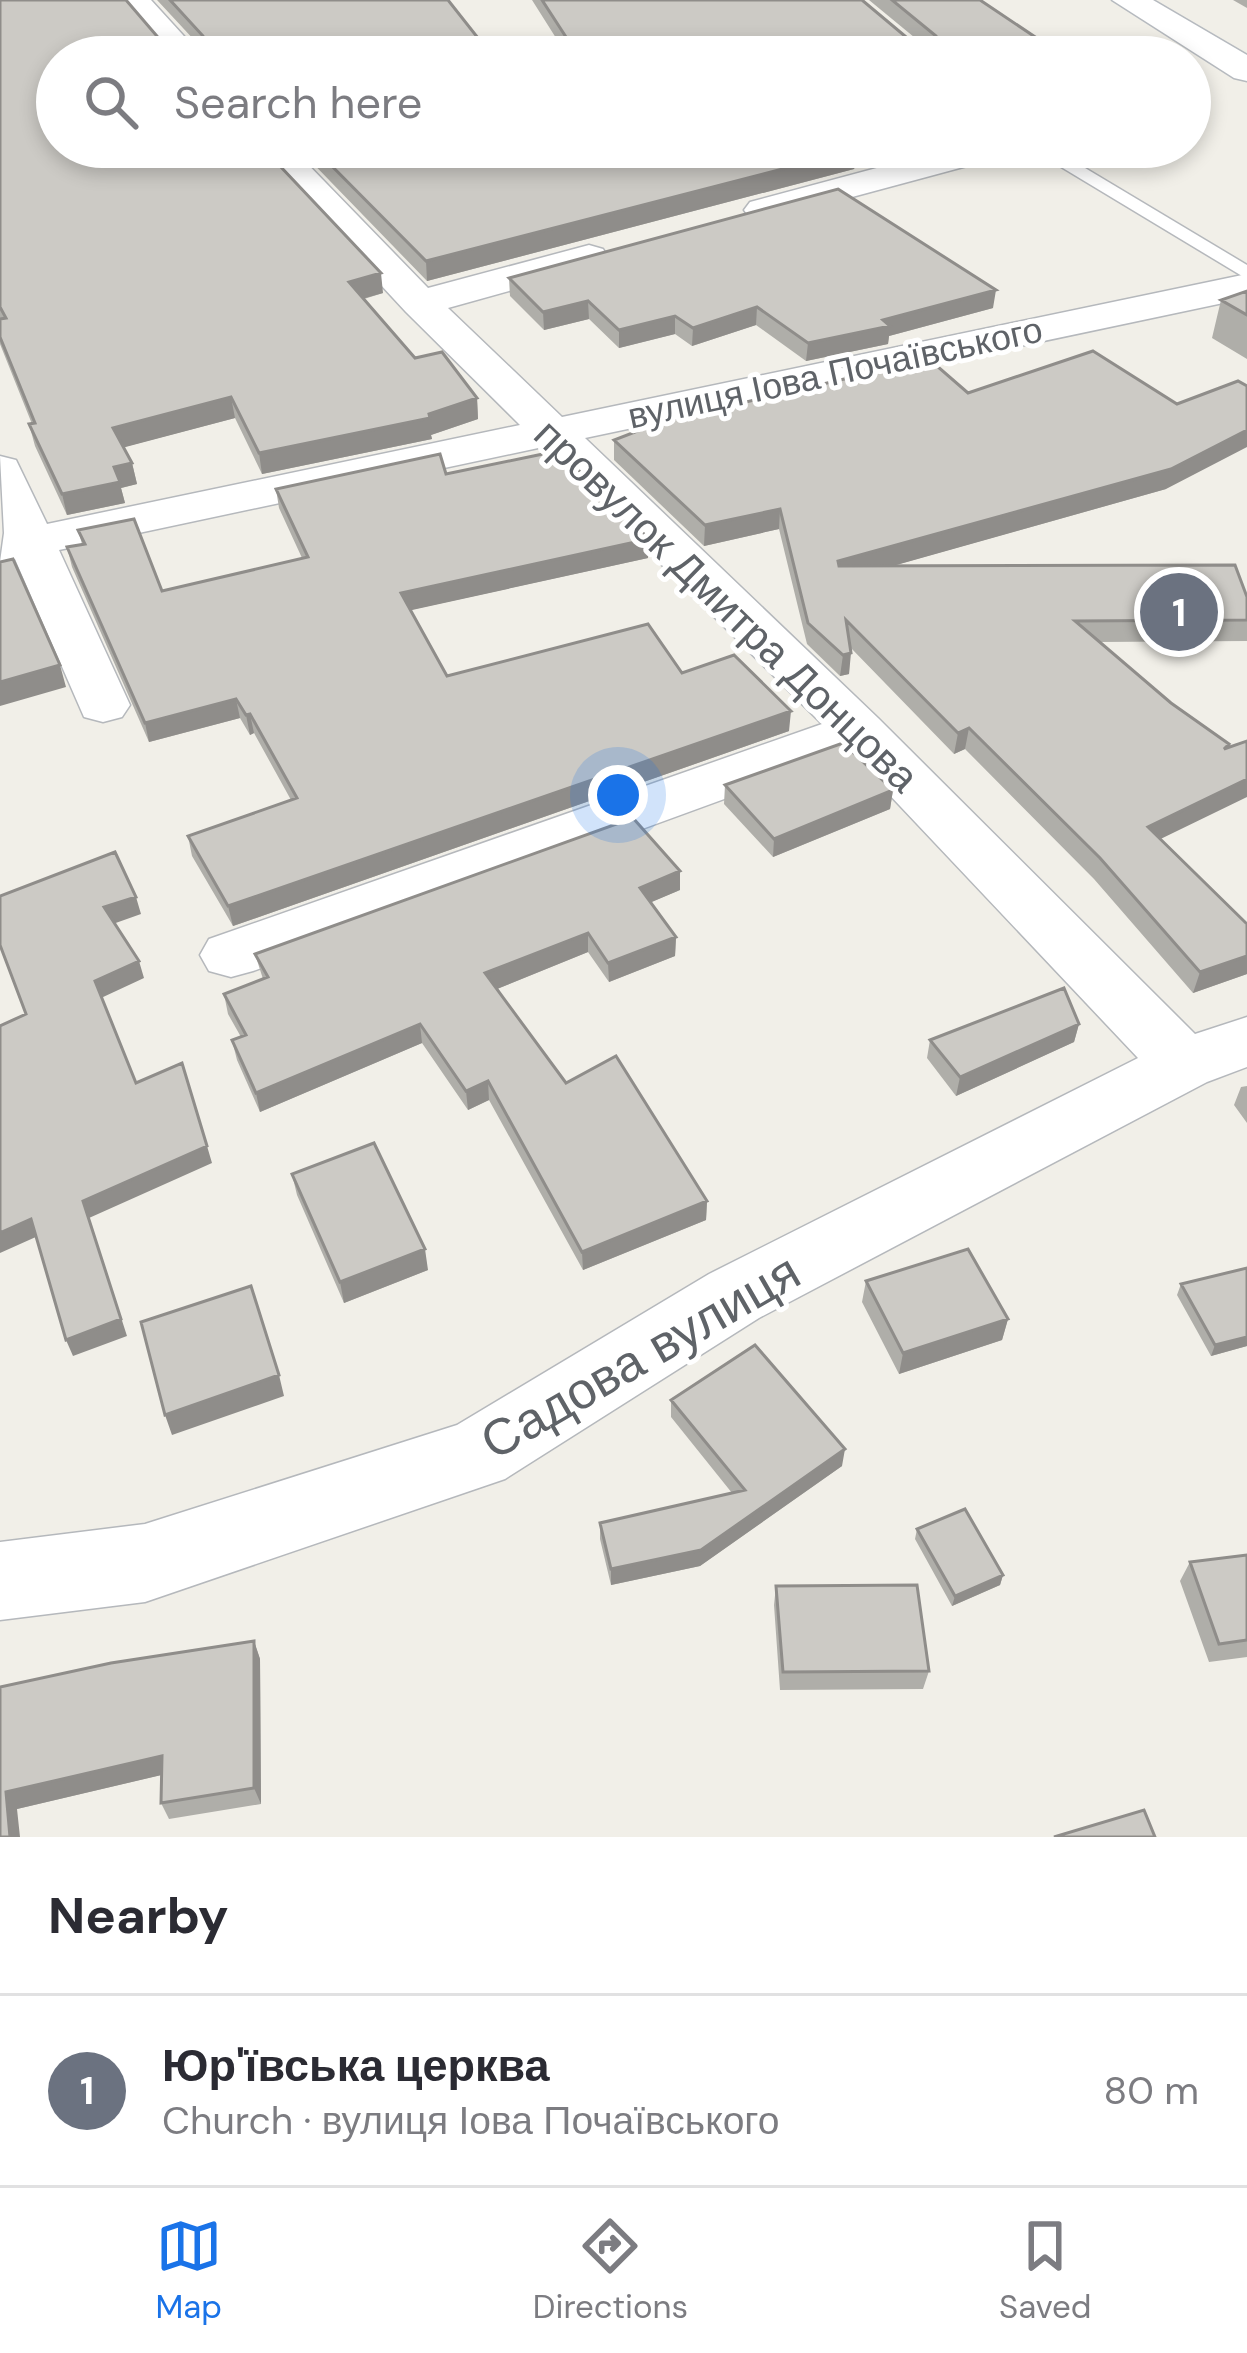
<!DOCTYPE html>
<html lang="en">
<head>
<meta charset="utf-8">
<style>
  :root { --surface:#fff; --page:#f2f2f3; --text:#2b2b33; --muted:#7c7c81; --line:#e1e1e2; --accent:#1a73e8 }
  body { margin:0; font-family:"DM Sans",sans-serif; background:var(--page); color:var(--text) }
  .you { position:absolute; left:618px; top:795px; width:42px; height:42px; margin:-30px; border:9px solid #fff; border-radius:50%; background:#1a73e8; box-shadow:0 0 0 18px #1a73e833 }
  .badge { display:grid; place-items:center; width:78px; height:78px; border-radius:50%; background:var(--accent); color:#fff; font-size:39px; font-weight:700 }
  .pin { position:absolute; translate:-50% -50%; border:6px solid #fff; box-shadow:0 3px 12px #0006 }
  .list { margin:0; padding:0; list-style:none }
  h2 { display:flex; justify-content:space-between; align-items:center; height:156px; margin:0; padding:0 48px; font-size:51px }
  h2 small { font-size:39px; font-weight:400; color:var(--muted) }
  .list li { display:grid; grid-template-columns:78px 1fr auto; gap:36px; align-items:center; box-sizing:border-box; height:192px; padding:0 48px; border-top:3px solid var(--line) }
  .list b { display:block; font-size:45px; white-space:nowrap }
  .list p { margin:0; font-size:39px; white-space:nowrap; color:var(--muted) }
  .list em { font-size:39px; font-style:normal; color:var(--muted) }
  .icon { flex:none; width:66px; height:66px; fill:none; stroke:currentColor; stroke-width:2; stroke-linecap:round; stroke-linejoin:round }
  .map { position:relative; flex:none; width:1247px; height:1837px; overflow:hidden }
  .search { position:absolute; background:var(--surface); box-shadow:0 6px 18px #0003; left:36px; right:36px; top:36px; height:132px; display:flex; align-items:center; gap:30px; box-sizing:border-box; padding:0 42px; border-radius:66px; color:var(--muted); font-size:45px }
  .sheet { height:348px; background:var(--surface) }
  nav { display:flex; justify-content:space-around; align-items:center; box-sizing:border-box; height:168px; border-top:3px solid var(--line); background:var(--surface); font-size:33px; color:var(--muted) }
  nav a { display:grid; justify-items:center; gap:6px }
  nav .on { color:var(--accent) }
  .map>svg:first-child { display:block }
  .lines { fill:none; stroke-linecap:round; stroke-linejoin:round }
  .service-casing { stroke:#b5b8bc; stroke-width:3 }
  .minor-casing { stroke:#b5b8bc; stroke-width:3 }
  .secondary-casing { stroke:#b6babf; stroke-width:3 }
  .service { fill:#fff; fill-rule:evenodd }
  .minor { fill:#fff; fill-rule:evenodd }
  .secondary { fill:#fff; fill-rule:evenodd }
  .wall { fill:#afaea9 }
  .shaded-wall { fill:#8f8d8a }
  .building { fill:#cccac5; stroke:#8f8d8a; stroke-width:3 }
  .labels { text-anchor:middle; stroke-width:10; stroke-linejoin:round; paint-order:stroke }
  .far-street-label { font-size:36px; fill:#5f6368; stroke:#fff }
  .street-label { font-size:42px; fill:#5f6368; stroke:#fff }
  .near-street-label { font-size:51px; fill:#5f6368; stroke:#fff }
</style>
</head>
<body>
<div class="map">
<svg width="1247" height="1837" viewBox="0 0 1247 1837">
  <rect width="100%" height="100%" fill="#f1efe8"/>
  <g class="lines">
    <g class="service-casing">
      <path id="service" d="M1028 147H1050L1247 265V279Z"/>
    </g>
    <g class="minor-casing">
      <path id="minor" d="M119 0H151L203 57H169Z
        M253 147H291L428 288 589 245 603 249 608 257 603 265 448 308 562 417 1247 274V298L585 438 878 718 1195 1034 1247 1017V1067L1207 1082 759 1318 505 1479 145 1602 0 1620V1542L145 1524 457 1425 709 1274 1138 1058 850 753 253 971 231 977 209 971 200 955 209 939 822 724 543 447 59 550 130 705 122 717 103 722 84 717 15 559 0 562 4 533 0 456 16 460 47 524 520 425 406 312Z
        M955 147H1013L1008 155 763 221 750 218 744 210 750 202Z"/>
    </g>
    <g class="secondary-casing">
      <path id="secondary" d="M1112 0H1153L1247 55V81L1234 78Z"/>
    </g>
    <use href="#service" class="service"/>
    <use href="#minor" class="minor"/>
    <use href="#secondary" class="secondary"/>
  </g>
  <path class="wall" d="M0 0 162 42H196L157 0H448L493 57H57L383 293 364 299 415 358 477 398 478 419 431 435 432 439 262 474 235 418 124 447 132 463 137 484 121 488 125 503 67 515 35 446 29 424H32L0 344Z
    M532 0H862L912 42H920L869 0H980L1065 57H568Z
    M1233 0H1247V8Z
    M297 147H564L578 165 854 169 427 281Z
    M881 147H936L899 157Z
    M509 278 993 308 889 336 888 344 806 361 756 325 692 346 675 334 619 348 589 319 544 330 510 296Z
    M1247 291V359L1212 338 1221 300Z
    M845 368 968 393 1166 489 892 566 1247 597V641L1099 642 1160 839 1247 924V974L1193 993 1094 879 965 749 954 754 850 647 849 674 840 676 807 644 779 529 704 546 614 460V440L844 379Z
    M558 463 649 539 648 558 410 610 447 676 682 673 789 731 233 926 192 856 188 836 291 800 254 733 250 735 240 718 149 742 72 567 67 547 82 544 78 530 162 591 302 558 279 508 276 489Z
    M725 785 893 790 890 809 773 857 724 804Z
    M680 890 651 902 676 937 675 956 609 982 588 952 497 989 566 1083 707 1201 706 1220 583 1270 489 1100 468 1110 422 1043 260 1112 237 1060 232 1040 241 1037 228 1014 224 994 263 979 255 954Z
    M1079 1024 1074 1042 956 1096 927 1058 930 1040Z
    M1247 1086V1123L1234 1105 1241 1087Z
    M292 1174 428 1270 344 1303 297 1195Z
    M1247 1268V1346L1211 1356 1177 1295 1181 1284Z
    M866 1281 1008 1319 1002 1340 899 1374 862 1302Z
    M671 1400 842 1466 700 1566 611 1585 600 1539V1523L732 1493 671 1417Z
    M917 1529 1003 1575 1000 1585 952 1606 915 1539Z
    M1247 1555V1657L1209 1662 1180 1581 1190 1562Z
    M776 1586 929 1671 923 1689 780 1690 774 1605Z
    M254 1641 260 1659 261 1804 169 1819 161 1803V1775L17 1809 0 1687Z"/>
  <path class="shaded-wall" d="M858 147H868L854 169 427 281 426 261Z
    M900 147H936L899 157Z
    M381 273 383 293 351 302 349 282Z
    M996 290 993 308 889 336 888 344 806 361 808 343 883 320Z
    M588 301 589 319 544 330 543 312Z
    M757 307 756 325 692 346 693 328Z
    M675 316V334L619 348V330Z
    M231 397 235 418 118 449 113 428Z
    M477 398 478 419 431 435 432 439 262 474 259 453 429 414Z
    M1247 430V447L1166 489 836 582 838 561Z
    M132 463 137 484 121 488 125 503 67 515 62 494 114 467Z
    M780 509 779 529 704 546 705 525Z
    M649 539 648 558 403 612 401 593Z
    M851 653 849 674 840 676 843 655Z
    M60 665 66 687 0 706V682Z
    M236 699 240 718 149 742 145 723Z
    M791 711 789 731 233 926 228 906Z
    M250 714 254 733 250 735 246 715Z
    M969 728 965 749 954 754 958 733Z
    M1247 779V797L1142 848 1148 827Z
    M893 790 890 809 773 857 774 839Z
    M680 871V890L640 907V888Z
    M136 897 141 914 110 925 104 907Z
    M588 933V952L487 993 485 973Z
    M676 937 675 956 609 982 608 963Z
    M1247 956V974L1193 993 1200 972Z
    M139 961 144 978 101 998 95 981Z
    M420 1024 422 1043 260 1112 256 1093Z
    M1079 1024 1074 1042 956 1096 960 1077Z
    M488 1081 489 1100 468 1110 466 1091Z
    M207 1146 212 1163 89 1218 127 1336 73 1356 66 1340 83 1201Z
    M707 1201 706 1220 583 1270 582 1252Z
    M31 1219 38 1236 0 1253V1233Z
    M425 1249 428 1270 344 1303 340 1282Z
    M1008 1319 1002 1340 899 1374 903 1353Z
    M1247 1337V1346L1211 1356 1215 1345Z
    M279 1375 284 1396 172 1435 165 1415Z
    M845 1449 842 1466 700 1566 611 1585V1569Z
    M1003 1575 1000 1585 952 1606 955 1596Z
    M254 1641 260 1659 261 1804 254 1788Z
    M162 1756 170 1773 17 1809 20 1837H10L6 1792Z"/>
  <path class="building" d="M0 0H126L162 42H203V36L170 0H448L493 57H57V147H262L381 273 349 282 415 358 442 352 477 398 429 414 430 418 259 453 231 397 113 428 132 463 114 467 120 482 62 494 29 424 35 423 0 337V319L6 318 0 307Z
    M542 0H862L912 42H936V36L892 0H980L1065 57H579Z
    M313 147H564L578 165 603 147H858L856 150 426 261Z
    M838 189 996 290 883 320 890 326 808 343 757 307 693 328 675 316 619 330 588 301 543 312 509 278Z
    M1247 291V315L1221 300Z
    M1093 351 1177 404 1238 381 1247 386V430L1171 469 838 561 839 566 1235 565 1247 597V620L1075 621 1171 703 1229 744 1224 749 1247 741V779L1148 827 1247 924V956L1200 972 1100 858 969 728 958 733 846 620 851 653 843 655 808 623 780 509 705 525 614 440 661 422 857 376 845 368 921 352 968 393Z
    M548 453 558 463 567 459 649 539 401 593 447 676 648 624 682 673 734 655 791 711 228 906 188 836 297 798 250 714 246 715 236 699 145 723 67 547 85 544 78 530 134 519 162 591 308 557 276 489 440 454 446 474Z
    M13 559 60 665 0 682V562Z
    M843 743 893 790 774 839 725 785Z
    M633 818 680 871 640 888 676 937 608 963 588 933 485 973 566 1083 616 1056 707 1201 582 1252 488 1081 466 1091 420 1024 256 1093 232 1040 246 1035 224 994 268 977 255 954Z
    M115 852 136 897 104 907 139 961 95 981 136 1083 182 1063 207 1146 83 1201 121 1319 66 1340 31 1219 0 1233V1026L26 1014 0 945V896Z
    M1064 988 1079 1024 960 1077 930 1040Z
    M374 1143 425 1249 340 1282 292 1174Z
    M968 1249 1008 1319 903 1353 866 1281Z
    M1247 1268V1337L1215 1345 1181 1284Z
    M251 1286 279 1375 165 1415 141 1322Z
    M755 1345 845 1449 701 1550 611 1569 600 1523 745 1490 671 1400Z
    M965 1509 1003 1575 955 1596 917 1529Z
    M1247 1555V1640L1219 1644 1190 1562Z
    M917 1585 929 1671 783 1672 776 1586Z
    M254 1641V1788L161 1803 162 1756 6 1792 10 1837H0V1687L111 1663Z
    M1144 1810 1155 1837H1054Z"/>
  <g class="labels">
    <g class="far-street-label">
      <text transform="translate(835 372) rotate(-12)" y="13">вулиця Іова Почаївського</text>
    </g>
    <g class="street-label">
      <text transform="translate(727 605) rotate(44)" y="15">провулок Дмитра Донцова</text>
    </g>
    <g class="near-street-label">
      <text transform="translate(640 1356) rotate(-30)" y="18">Садова вулиця</text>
    </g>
  </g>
</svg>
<div class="you"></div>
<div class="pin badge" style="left:1179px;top:612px;background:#6b7280">1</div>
<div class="search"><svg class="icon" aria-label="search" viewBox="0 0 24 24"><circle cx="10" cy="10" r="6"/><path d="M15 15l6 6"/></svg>Search here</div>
</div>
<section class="sheet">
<h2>Nearby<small></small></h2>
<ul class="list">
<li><span class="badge" style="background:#6b7280">1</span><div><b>Юр'ївська церква</b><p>Church · вулиця Іова Почаївського</p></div><em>80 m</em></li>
</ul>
</section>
<nav>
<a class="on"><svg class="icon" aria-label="map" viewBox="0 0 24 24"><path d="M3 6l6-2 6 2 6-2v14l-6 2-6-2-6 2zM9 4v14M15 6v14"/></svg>Map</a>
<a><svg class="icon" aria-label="directions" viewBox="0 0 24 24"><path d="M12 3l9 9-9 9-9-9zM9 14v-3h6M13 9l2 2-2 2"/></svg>Directions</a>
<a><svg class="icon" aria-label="saved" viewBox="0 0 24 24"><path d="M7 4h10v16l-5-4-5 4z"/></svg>Saved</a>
</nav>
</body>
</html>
